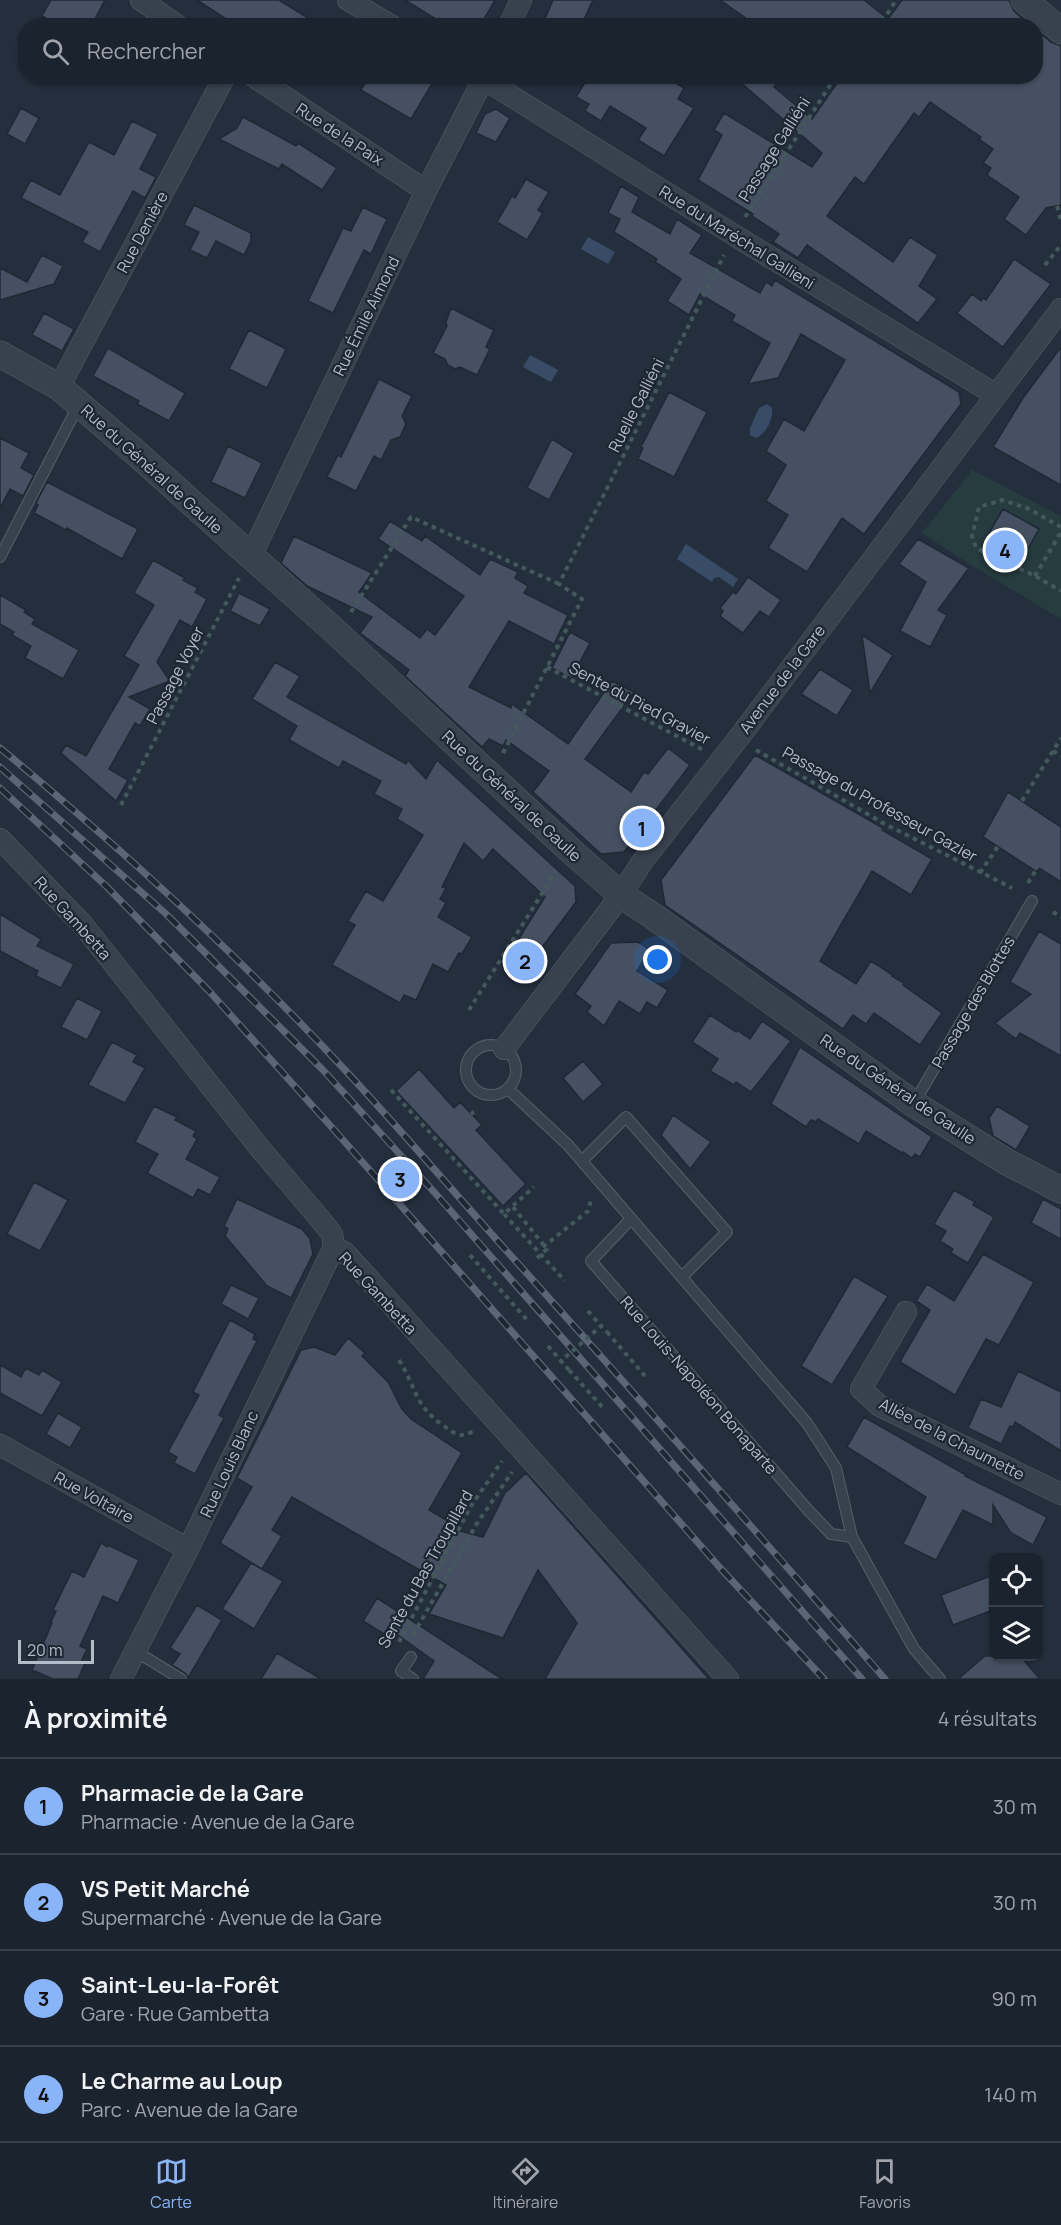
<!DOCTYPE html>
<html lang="fr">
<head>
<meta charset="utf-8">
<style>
  :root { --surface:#1b232e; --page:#282f3a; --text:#f1f3f6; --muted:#a0a4aa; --line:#39404a; --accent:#8ab4f8 }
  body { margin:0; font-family:Manrope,sans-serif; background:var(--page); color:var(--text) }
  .controls { position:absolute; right:18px; bottom:18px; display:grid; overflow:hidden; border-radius:12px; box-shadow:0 2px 4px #0004 }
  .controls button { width:54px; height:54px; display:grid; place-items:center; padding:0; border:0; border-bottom:2px solid var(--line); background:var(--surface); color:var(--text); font:30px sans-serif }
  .scale { position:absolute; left:18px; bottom:15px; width:76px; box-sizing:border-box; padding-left:6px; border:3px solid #b4bcc9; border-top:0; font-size:16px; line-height:21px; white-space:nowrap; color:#b4bcc9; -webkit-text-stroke:4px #1d2633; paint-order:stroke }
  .you { position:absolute; left:658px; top:960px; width:21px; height:21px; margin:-15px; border:4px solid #fff; border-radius:50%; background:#1a73e8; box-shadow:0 0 0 9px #1a73e833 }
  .badge { display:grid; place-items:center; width:39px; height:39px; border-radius:50%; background:var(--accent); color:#111; font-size:20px; font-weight:700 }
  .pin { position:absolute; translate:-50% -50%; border:3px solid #fff; box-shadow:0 2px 6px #0006 }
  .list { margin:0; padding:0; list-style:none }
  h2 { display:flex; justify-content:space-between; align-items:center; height:78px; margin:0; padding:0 24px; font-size:26px }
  h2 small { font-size:20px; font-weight:400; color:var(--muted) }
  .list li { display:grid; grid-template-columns:39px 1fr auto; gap:18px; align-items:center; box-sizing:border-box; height:96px; padding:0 24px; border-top:2px solid var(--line) }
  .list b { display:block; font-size:22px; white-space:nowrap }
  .list p { margin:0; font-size:20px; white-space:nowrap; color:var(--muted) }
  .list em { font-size:20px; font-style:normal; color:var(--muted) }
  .icon { flex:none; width:33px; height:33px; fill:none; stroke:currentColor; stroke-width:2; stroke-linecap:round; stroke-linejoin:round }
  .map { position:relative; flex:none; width:1061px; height:1679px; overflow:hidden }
  .search { position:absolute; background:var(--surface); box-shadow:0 2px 4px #0004; left:18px; right:18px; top:18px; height:66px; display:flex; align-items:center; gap:15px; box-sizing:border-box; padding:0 21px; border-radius:24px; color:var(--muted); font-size:22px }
  .sheet { height:462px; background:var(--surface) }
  nav { display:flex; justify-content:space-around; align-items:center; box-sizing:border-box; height:84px; border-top:2px solid var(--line); background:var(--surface); font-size:16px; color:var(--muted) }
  nav a { display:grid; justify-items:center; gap:3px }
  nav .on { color:var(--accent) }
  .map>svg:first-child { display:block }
  .green { fill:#263c3f }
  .water { fill:#394c67 }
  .building { fill:#455162; stroke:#1f2835; stroke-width:1.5 }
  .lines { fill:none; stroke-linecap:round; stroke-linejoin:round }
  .service-casing { stroke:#565f6c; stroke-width:12 }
  .minor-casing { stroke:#565f6c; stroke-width:22 }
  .tertiary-casing { stroke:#565f6c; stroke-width:27 }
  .path { stroke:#44595c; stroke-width:4; stroke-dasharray:4.5 4.5; stroke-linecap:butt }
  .service { stroke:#38414e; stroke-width:10 }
  .minor { stroke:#38414e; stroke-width:21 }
  .tertiary { stroke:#38414e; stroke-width:26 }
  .rail-casing { stroke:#5a6575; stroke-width:7 }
  .rail { stroke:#1d2633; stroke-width:4.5; stroke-dasharray:14; stroke-linecap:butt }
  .path-bridge { stroke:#44595c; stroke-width:4; stroke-dasharray:4.5 4.5; stroke-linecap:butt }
  .labels { text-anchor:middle; stroke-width:4.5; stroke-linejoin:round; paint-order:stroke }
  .street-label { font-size:16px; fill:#b4bcc9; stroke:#1d2633 }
</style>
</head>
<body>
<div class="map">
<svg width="1061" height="1679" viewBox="0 0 1061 1679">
  <rect width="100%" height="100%" fill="#242f3e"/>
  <path class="green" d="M972 470 1061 516V619L974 567 922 533Z"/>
  <path class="water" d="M588 237 615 252 608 264 581 249Z
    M530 355 558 370 551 382 523 367Z
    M767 404 772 408C773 419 767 433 756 438L750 435V428L759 408Z
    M686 544 738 579 733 587 719 577 714 578 712 582 677 559Z"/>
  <path class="building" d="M51 0H105L91 26H59L42 16Z
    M197 0H279L321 26H237Z
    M405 0H495L480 26H447Z
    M553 0H593L581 26H542Z
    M720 0H864L888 19 902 0H1009L1014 11 1031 26H757Z
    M1035 29 1051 42 1061 46V205L1046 208 1026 235 1004 219 1019 197 987 175 991 168 983 163 993 149 979 139 981 137 930 102 919 117 914 113 864 184 855 177 827 216 893 262 910 237 938 255 919 286 937 299 918 323 807 245 798 258 773 242 779 234 752 216 753 214 698 180 722 135 714 130 724 113 812 167 822 153 733 76H783L774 87 812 119 842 76H1035Z
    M369 76H420L432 84 411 119 361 90Z
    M589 76H665L684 88 678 99 694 108 664 156 638 140 646 128 610 106 601 121 585 111 589 104 576 97Z
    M21 108 39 118 25 144 7 134Z
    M496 109 510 118 496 142 476 133 485 114Z
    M243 117 296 146 298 143 337 168 322 190 282 164 279 169 219 139 237 128Z
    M132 121 158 134 140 169 156 177 145 198 133 191 100 252 82 242 88 232 21 198 31 180 60 195 89 142 114 155Z
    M526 179 549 192 538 210 543 213 527 240 497 222 512 196 515 198Z
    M621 186 639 197 632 212 670 234 677 219 702 235 690 253 760 293 766 282 772 286 775 280 959 392 961 404 864 534 842 518 807 572 768 548 788 515 766 501 786 465 766 451 784 419 804 431 845 360 801 334 778 378 748 384 770 343 732 321 735 315 700 294 689 315 667 301 681 279 655 262 657 259 614 232 620 219 608 213Z
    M194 205 251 233V241L244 255 216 241 207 258 190 250 199 232 184 225Z
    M363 207 387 219 371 254 364 250 333 313 308 301 343 228 351 231Z
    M42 255 63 266 54 284 0 300V268L27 282Z
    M1014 259 1051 284 1003 347 957 313 972 294 981 301 983 298 986 300Z
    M451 308 494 330 486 347 490 349 477 375 460 367 455 369 448 365 445 359 433 353 447 326 446 322Z
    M44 313 74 329 62 351 32 335Z
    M249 330 286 349 267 388 229 369Z
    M1061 347V485L993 447 1023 398Z
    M108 348 185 393 169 421 137 404 139 401 93 376Z
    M379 379 412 396 402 416 406 424 400 437 391 440 381 460 374 456 356 491 327 477 338 455 341 457Z
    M669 392 707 412 674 477 638 459 643 448 641 447Z
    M0 438 29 453 21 468 34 475 23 496 10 489 0 508Z
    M552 439 574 453 549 500 527 488Z
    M228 446 262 463 245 498 211 482Z
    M47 482 138 529 122 559 67 528 66 530 34 513 38 505 36 503Z
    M1003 509 1039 529 1019 565 982 545Z
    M390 521 422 541 425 536 480 575 490 559 518 572 515 578 528 586 524 593 568 615 554 644 509 621 469 687 511 708 512 704 568 744 612 681 634 692 585 759 631 792 644 772 648 774 668 748 690 765 624 852 601 854 533 792 549 771 506 740 503 746 489 739 482 747 470 736 405 676 409 670 360 633 372 617 307 586 281 563 294 536 372 573 359 592 420 638 427 629 435 635 464 596 378 539Z
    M918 539 969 568 938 610 947 615 930 647 900 631 926 582 899 564Z
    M153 560 185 578 183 580 198 588 195 592 207 599 192 627 180 620 157 662 170 681 129 697 150 709 140 726 135 723 109 769 128 780 116 801 61 753 66 745 86 756 139 665 124 656 154 605 134 593Z
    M748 577 781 600 769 617 760 611 743 633 720 616 723 611 720 608 733 592 736 594Z
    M239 593 270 609 260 626 230 611Z
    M0 595 26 610 24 612 35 619 32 624 79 650 63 679 25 658 31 646 12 635 14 632 0 624Z
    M570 632 590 643 571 678 552 668Z
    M862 635 893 655 870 693Z
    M275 662 300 676 287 697 406 764 408 760 426 779 437 760 575 886 576 902 525 970 508 956 545 897 493 849 483 861 464 843 442 887 446 888 440 899 446 903 438 917 472 937 462 954 459 953 448 972 433 964 416 1000 404 995 400 1003 332 965 355 925 348 921 366 891 383 901 423 835 397 819 402 809 374 794 381 781 343 761 339 768 289 740 297 726 252 699Z
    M820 669 853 690 837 716 801 694Z
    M755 755 883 828 882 830 932 859 911 895 872 871 820 961 856 984 871 961 893 975 892 976 904 983 903 985 942 1013 920 1045 874 1013 866 1024 853 1015 843 1029 665 905 661 880Z
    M1008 792 1061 827V882L1039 868 1037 872 983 837Z
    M0 914 41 939 37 946 74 964 61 988 36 976 38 971 0 951Z
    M1039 931 1061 944V1056L1020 1033 1016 1039 995 1023 1031 994 1010 982Z
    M638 942 650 950 637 971 668 990 657 1008 647 1002 640 1014 619 1001 604 1026 587 1012 591 1006 575 994 611 943Z
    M77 998 102 1011 87 1040 61 1027Z
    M710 1015 736 1032 737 1030 750 1039 762 1021 791 1041 751 1092 736 1082 734 1085 710 1071 718 1059 692 1042Z
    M112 1042 137 1055 133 1062 145 1068 125 1103 88 1085Z
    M800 1047 932 1137 920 1157 915 1154 912 1158 903 1152 902 1153 866 1131 859 1144 818 1119 816 1122 811 1120 806 1127 771 1104Z
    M583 1061 603 1084 583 1102 563 1078Z
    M419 1069 454 1108 460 1102 482 1125 476 1130 526 1184 503 1206 396 1091Z
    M154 1106 177 1117 175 1120 196 1131 193 1136 197 1139 186 1159 220 1177 210 1195 198 1189 193 1198 147 1173 158 1154 135 1142Z
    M997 1106 1030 1126 1016 1150 993 1136 989 1118Z
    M673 1115 711 1142 690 1169 661 1135Z
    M34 1182 68 1200 40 1251 7 1234Z
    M954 1190 975 1202 973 1205 994 1217 968 1263 951 1253 953 1249 940 1241 946 1231 934 1224Z
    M237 1199 302 1229 310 1239 313 1254 291 1298 267 1286 225 1236 228 1229 224 1226Z
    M1043 1199 1061 1209V1239L1031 1223Z
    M983 1254 1034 1282 999 1345 986 1339 955 1395 900 1362 930 1310 916 1301 927 1284 954 1301Z
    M854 1276 888 1296 832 1385 801 1366Z
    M231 1285 259 1298 248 1319 221 1304Z
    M230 1320 255 1334 253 1339 257 1341 219 1415 224 1418 195 1474 174 1463 177 1457 168 1452 199 1395 193 1392Z
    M348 1338 365 1353 362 1356 388 1382 402 1409 411 1419 462 1453 429 1510 448 1521 445 1527 483 1537 505 1493 526 1473 709 1679H545L577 1623 538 1570 503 1638 429 1614 446 1585 292 1497 272 1530 282 1536 262 1569 220 1543 252 1487 237 1478 301 1350 314 1347 335 1355Z
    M0 1365 21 1377 26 1368 39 1375 42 1370 62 1382 42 1416 0 1393Z
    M1018 1371 1061 1392V1451L1015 1422 1013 1427 1010 1426 1001 1444 968 1428 981 1399 1001 1407Z
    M58 1413 82 1427 70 1448 46 1434Z
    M864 1417 966 1475 965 1476 1047 1517 1033 1545 1011 1533 993 1505V1525L963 1510 936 1560 903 1544 926 1497 847 1447Z
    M101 1543 107 1547 108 1545 139 1560 118 1603 103 1596 80 1646 87 1649 81 1662 85 1663 78 1679H53L32 1670 52 1623 51 1622 56 1611 53 1610 72 1571 84 1577Z
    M251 1563 283 1581 254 1629 222 1609Z
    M993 1575V1610L953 1625 941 1595Z
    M377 1598 502 1679H423L434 1661 388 1628 384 1634 363 1621Z
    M197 1605 222 1620 188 1678 185 1673 172 1665 180 1654 170 1648Z
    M277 1653 321 1679H261Z
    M985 1656H1020L1040 1679H958Z"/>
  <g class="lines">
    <g class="service-casing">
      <path id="service" d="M0 557 79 404
        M466 1070a25 25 0 1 1 50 0a25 25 0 1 1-50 0Z
        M508 1089 568 1145 807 1423 836 1468 852 1537 914 1649 940 1679
        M914 1103 1032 901
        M582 1161 626 1117 727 1232 682 1277
        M630 1220 591 1261 809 1511 831 1534 852 1537
        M135 1651 181 1679
        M411 1657 401 1671 413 1679"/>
    </g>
    <g class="minor-casing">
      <path id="minor" d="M141 0 178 26
        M348 0 392 26
        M509 26 521 0
        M253 76 426 191
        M479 76 734 235 996 395
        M59 387 225 76
        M251 556 426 191 485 76
        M0 839 83 925 258 1146 320 1219 332 1234 334 1247
        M504 1049 621 895 642 862 737 740 1061 309
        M334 1247 345 1253 367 1277 728 1679
        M906 1312 861 1389 880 1406 1061 1494
        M0 1445 188 1549
        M121 1679 188 1549 334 1247"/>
    </g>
    <g class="tertiary-casing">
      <path id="tertiary" d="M1024 0 1061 31
        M0 354 59 387 136 453 338 634 570 850 621 895 653 916 914 1104 1007 1162 1061 1190"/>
    </g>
    <path class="path" d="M874 26 886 16 896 0
      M1057 206 1061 221
      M745 217 836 76
      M1045 265 1061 245
      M1061 527 1027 508 1002 500 979 507 972 536 976 548 1035 576 1061 591
      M1035 576 1061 532
      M351 612 411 517 559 584
      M547 667 703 750
      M756 750 885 824 1012 888
      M1053 751 1061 756
      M503 753 582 599 559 584 724 255
      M1022 801 1061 738
      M121 805 239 578
      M980 873 998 846
      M1028 883 1038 867
      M1053 912 1061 917
      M469 1010 556 871
      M391 1090 504 1214 534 1187
      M471 1114 474 1112
      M513 1207 547 1249 536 1259
      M504 1214 565 1281
      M543 1247 588 1211 591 1200
      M470 1255 527 1320
      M588 1311 601 1326
      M607 1332 645 1376
      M548 1346 561 1361
      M399 1360C416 1386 414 1406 444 1426 448 1429 456 1435 461 1435 465 1435 471 1432 475 1431
      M569 1370 605 1410
      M413 1635 476 1525 512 1472
      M399 1642 471 1506 502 1461"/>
    <use href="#service" class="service"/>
    <use href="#minor" class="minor"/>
    <use href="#tertiary" class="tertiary"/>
    <g class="rail-casing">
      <path id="rail" d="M0 748C121 848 238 955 345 1070 399 1128 451 1189 504 1248 633 1391 759 1535 885 1679
        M0 767 165 913 323 1070 435 1193 862 1679
        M0 788 106 886 209 991 336 1132 722 1570 824 1679"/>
    </g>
    <use href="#rail" class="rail"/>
    <path class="path-bridge" d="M569 1370 561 1361 601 1326 607 1332"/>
  </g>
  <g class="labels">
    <g class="street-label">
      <text transform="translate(340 134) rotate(33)" y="6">Rue de la Paix</text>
      <text transform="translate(774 149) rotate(-58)" y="6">Passage Galliéni</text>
      <text transform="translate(142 232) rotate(-62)" y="6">Rue Denière</text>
      <text transform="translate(737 237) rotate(32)" y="6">Rue du Maréchal Gallieni</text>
      <text transform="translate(366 316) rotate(-64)" y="6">Rue Émile Aimond</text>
      <text transform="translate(636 405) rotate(-63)" y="6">Ruelle Galliéni</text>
      <text transform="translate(152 469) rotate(42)" y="6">Rue du Général de Gaulle</text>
      <text transform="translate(175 675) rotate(-63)" y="6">Passage Voyer</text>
      <text transform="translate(782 679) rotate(-53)" y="6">Avenue de la Gare</text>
      <text transform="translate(640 703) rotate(28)" y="6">Sente du Pied Gravier</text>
      <text transform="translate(512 796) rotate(43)" y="6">Rue du Général de Gaulle</text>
      <text transform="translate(880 804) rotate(29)" y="6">Passage du Professeur Gazier</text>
      <text transform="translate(73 918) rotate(48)" y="6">Rue Gambetta</text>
      <text transform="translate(973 1002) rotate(-60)" y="6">Passage des Blottes</text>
      <text transform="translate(898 1089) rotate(34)" y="6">Rue du Général de Gaulle</text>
      <text transform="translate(378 1293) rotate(47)" y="6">Rue Gambetta</text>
      <text transform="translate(699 1385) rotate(49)" y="6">Rue Louis-Napoléon Bonaparte</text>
      <text transform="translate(952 1439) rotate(27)" y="6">Allée de la Chaumette</text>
      <text transform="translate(229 1464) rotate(-65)" y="6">Rue Louis Blanc</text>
      <text transform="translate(94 1497) rotate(29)" y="6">Rue Voltaire</text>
      <text transform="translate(425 1569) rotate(-61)" y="6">Sente du Bas Troupillard</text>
    </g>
  </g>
</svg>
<div class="controls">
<button><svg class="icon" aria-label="locate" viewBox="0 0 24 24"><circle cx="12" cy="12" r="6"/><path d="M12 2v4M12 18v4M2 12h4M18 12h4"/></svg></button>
<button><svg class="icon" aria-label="layers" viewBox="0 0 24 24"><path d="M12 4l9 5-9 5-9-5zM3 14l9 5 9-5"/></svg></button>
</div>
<div class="scale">20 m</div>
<div class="you"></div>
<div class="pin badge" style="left:642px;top:828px">1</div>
<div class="pin badge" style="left:525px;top:961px">2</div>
<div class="pin badge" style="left:400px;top:1179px">3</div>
<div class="pin badge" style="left:1005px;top:550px">4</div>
<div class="search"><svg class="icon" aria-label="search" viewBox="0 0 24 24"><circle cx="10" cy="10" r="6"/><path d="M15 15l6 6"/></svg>Rechercher</div>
</div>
<section class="sheet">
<h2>À proximité<small>4 résultats</small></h2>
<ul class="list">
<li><span class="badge">1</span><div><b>Pharmacie de la Gare</b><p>Pharmacie · Avenue de la Gare</p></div><em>30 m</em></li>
<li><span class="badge">2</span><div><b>VS Petit Marché</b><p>Supermarché · Avenue de la Gare</p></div><em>30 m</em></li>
<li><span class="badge">3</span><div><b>Saint-Leu-la-Forêt</b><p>Gare · Rue Gambetta</p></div><em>90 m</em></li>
<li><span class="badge">4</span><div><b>Le Charme au Loup</b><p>Parc · Avenue de la Gare</p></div><em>140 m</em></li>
</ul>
</section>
<nav>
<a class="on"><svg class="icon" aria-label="map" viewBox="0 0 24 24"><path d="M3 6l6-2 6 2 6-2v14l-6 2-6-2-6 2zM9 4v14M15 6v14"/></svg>Carte</a>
<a><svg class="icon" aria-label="directions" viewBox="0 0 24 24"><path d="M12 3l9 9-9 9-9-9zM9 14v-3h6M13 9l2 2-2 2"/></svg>Itinéraire</a>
<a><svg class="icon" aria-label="saved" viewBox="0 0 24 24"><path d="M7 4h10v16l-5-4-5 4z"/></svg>Favoris</a>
</nav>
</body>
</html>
